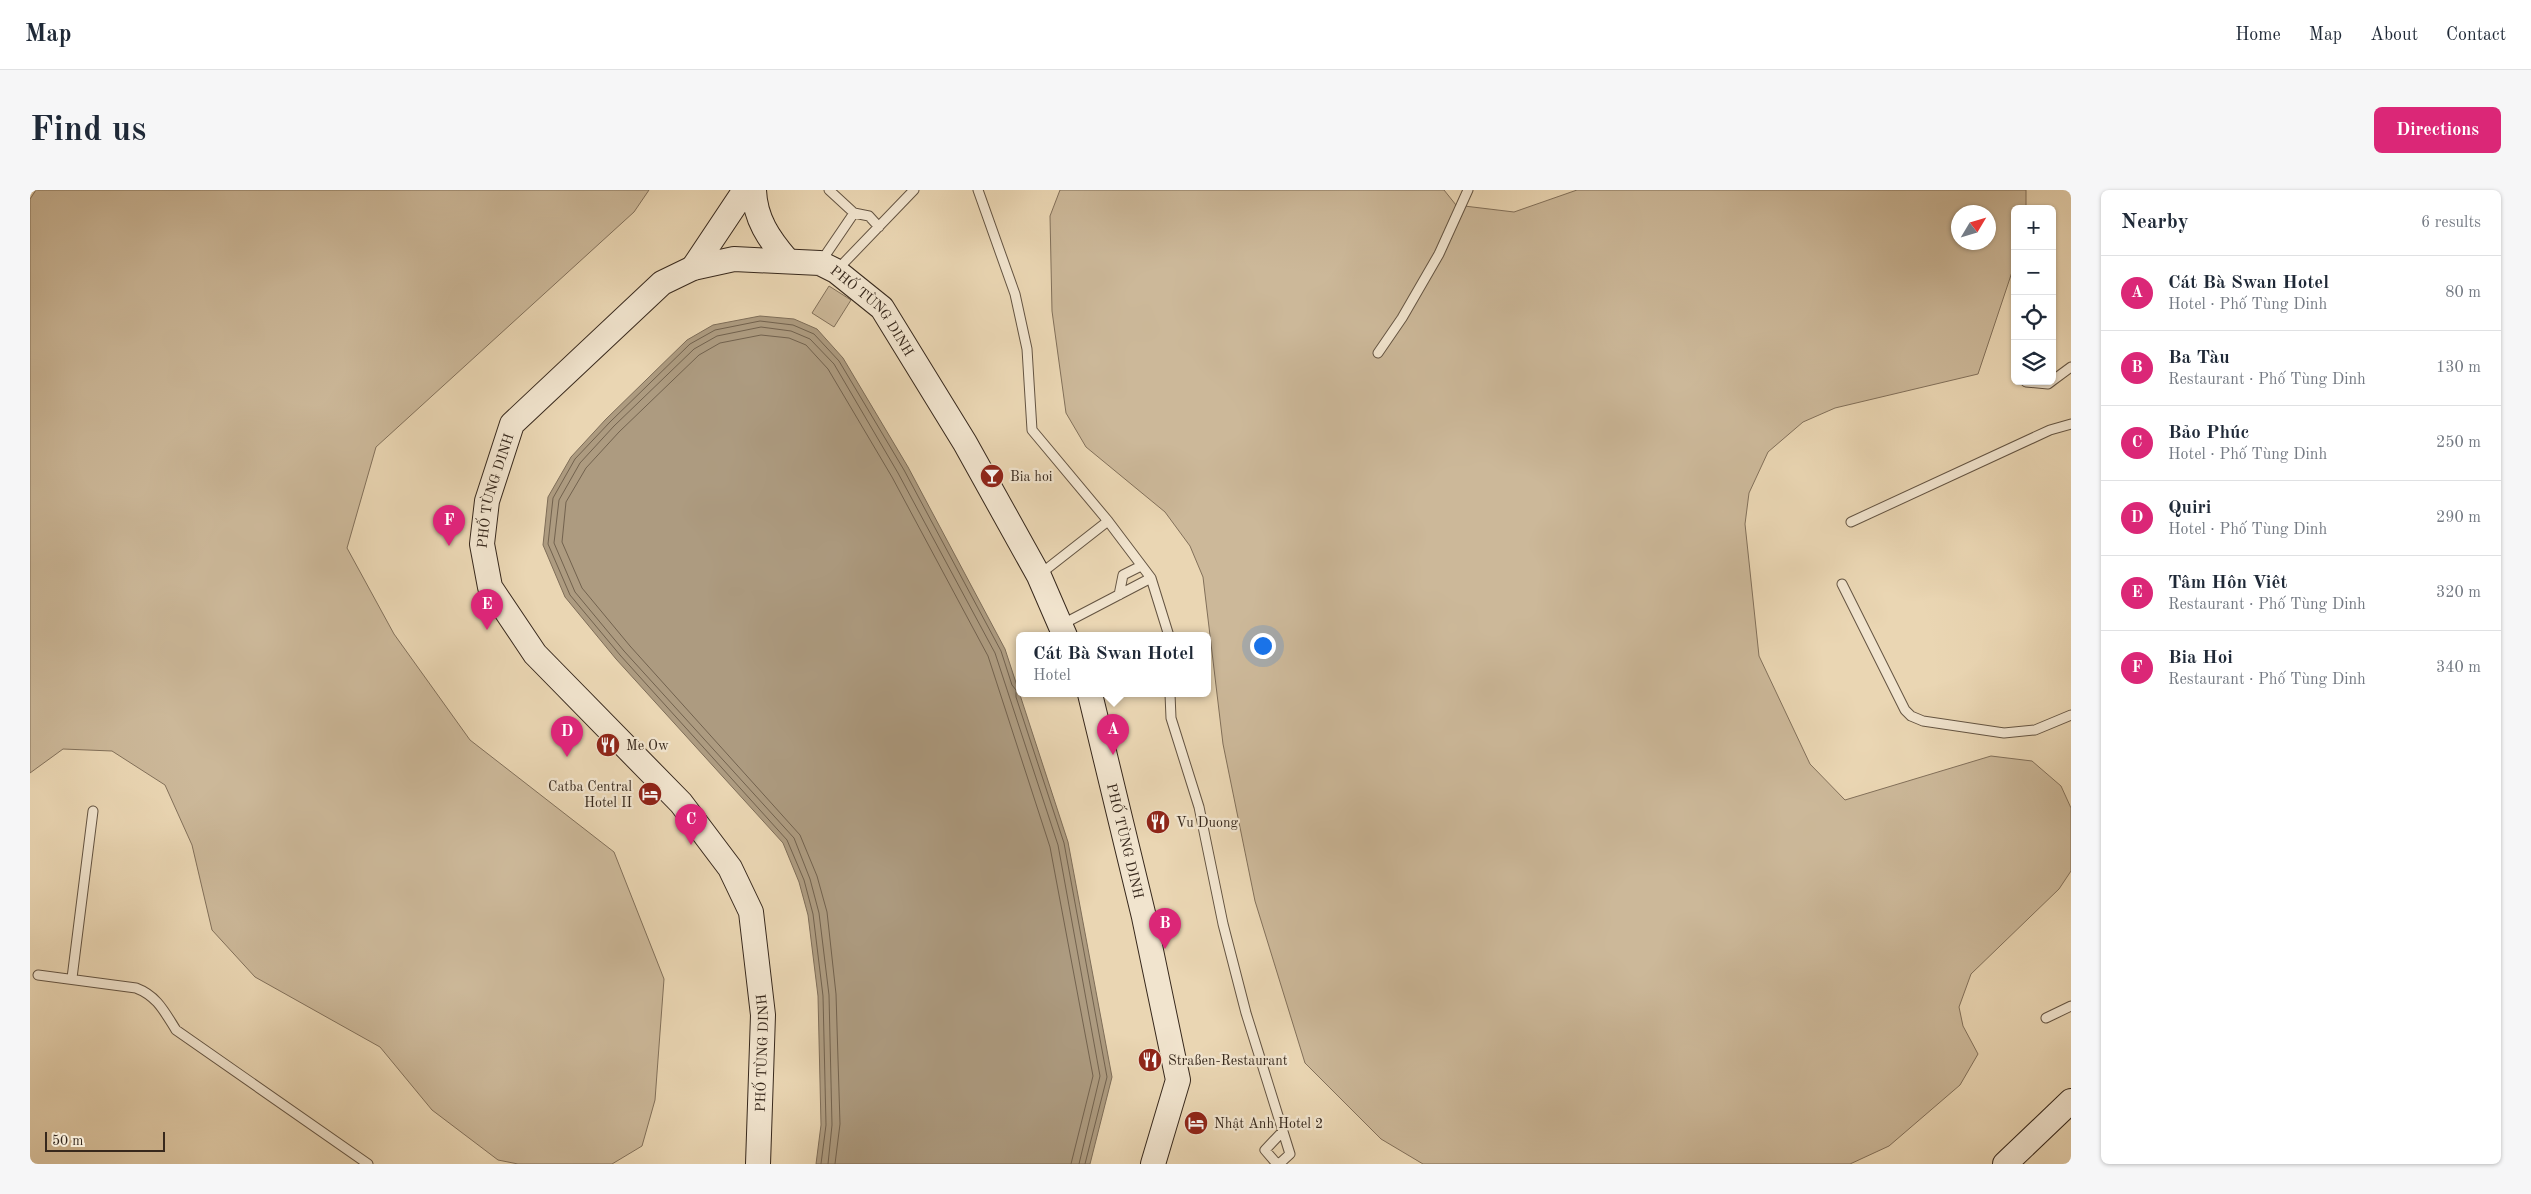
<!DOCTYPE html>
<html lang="en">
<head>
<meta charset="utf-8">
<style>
  :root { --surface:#fff; --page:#f6f6f7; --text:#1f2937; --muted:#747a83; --line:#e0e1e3; --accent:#db2777 }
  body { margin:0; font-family:"Old Standard TT",serif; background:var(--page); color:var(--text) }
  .controls { position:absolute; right:15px; top:15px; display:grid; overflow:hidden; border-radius:8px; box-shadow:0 1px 4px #0004 }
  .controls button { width:45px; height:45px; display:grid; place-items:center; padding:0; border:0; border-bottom:1px solid var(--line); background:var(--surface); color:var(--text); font:25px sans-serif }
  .compass { position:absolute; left:1921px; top:15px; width:45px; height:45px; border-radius:50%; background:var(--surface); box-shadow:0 1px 4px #0004; rotate:52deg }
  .scale { position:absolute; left:15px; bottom:12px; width:120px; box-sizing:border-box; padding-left:5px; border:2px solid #37281c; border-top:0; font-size:14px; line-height:18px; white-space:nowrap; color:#37281c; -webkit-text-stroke:4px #f1e4ce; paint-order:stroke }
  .you { position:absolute; left:1232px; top:455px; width:18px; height:18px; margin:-12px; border:4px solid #fff; border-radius:50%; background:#1a73e8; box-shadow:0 0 0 8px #1a73e833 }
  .badge { display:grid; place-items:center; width:32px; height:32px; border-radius:50%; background:var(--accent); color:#fff; font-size:16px; font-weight:700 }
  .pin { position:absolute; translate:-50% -41px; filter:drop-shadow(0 1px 2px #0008) }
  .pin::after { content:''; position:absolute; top:26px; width:18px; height:15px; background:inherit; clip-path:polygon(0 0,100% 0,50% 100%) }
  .popup { position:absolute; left:986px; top:442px; width:195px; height:65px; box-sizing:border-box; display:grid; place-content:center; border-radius:8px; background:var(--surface); filter:drop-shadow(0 1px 4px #0005); font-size:16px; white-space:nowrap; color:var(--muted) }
  .popup b { font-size:19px; color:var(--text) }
  .popup::after { content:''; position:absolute; left:50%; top:100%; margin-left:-10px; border:10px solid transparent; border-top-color:var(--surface) }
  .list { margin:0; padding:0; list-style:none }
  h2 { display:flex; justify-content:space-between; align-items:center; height:65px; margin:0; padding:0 20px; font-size:21px }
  h2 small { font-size:16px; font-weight:400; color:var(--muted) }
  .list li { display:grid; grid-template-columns:32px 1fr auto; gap:15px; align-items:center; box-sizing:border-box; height:75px; padding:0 20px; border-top:1px solid var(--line) }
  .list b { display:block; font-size:19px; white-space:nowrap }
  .list p { margin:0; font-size:16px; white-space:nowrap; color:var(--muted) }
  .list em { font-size:16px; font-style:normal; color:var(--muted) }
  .icon { flex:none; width:28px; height:28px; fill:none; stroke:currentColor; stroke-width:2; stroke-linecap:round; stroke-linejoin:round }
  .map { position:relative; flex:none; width:2041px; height:974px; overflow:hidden; border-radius:8px }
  header { display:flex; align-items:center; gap:30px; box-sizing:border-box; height:70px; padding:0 25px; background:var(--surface); border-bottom:1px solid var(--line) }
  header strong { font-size:24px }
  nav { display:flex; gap:28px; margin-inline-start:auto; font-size:18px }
  .intro { display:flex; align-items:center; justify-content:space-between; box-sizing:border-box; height:120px; padding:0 30px }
  h1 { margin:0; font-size:35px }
  .button { padding:12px 22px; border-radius:8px; background:var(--accent); color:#fff; font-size:18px; font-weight:700 }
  main { display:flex; gap:30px; padding:0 30px }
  aside { flex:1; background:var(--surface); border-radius:8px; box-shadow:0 1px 4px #0004 }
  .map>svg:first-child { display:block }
  .green { fill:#ccb899; stroke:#82705a; fill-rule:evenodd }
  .water { fill:#ad9b80; stroke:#7e6d58 }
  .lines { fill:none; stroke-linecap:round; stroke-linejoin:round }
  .shore { stroke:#72624e; stroke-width:1 }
  .lane-casing { stroke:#645442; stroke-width:11 }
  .secondary-casing { stroke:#37281c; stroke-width:26 }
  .lane { stroke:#f1e4ce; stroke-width:9 }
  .secondary { stroke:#f1e4ce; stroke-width:24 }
  .labels { text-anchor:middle; stroke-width:4.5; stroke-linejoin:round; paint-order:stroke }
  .street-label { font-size:14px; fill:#37281c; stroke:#f1e4ce }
  .poi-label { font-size:14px; fill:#37281c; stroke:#f1e4ce; text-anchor:start }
</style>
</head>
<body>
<header>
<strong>Map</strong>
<nav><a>Home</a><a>Map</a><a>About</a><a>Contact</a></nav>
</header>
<div class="intro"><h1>Find us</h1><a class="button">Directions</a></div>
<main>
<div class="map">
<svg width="2041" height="974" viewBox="0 0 2041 974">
  <rect width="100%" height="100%" fill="#ead6b3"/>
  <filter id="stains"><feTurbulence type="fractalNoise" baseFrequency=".004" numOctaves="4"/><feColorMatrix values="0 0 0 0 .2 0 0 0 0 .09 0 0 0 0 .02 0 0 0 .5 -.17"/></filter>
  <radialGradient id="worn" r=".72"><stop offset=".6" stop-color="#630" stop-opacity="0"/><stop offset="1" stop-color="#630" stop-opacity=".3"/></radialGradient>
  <path class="green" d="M6 0H619L604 22 346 257 317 358 364 444 440 550 584 662 634 789 625 910 612 956 582 974H488L468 970 402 920 350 857 225 787 182 740 162 655 135 595 82 561 33 559 0 583V9Z
    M1030 0H1414L1426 15 1484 22 1547 0H1996V19H1985V73L1948 184 1805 218 1773 232 1738 262 1719 303 1715 334 1729 466 1780 574 1815 610 1961 566 2002 571 2031 596 2041 618V681L2029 699 1941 784 1929 817 1933 836 1948 864 1930 895 1859 956 1820 974H1393L1351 949 1275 873 1225 711 1193 554 1173 387 1160 356 1135 322 1056 257 1036 223 1022 121 1020 26ZM1928 22H1958V52H1928Z
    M799 96 821 110 804 137 782 123Z"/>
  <path class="water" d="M730 126 764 129 787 139 813 168 878 277 975 459 1038 652 1082 887 1060 974H786L791 935 788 806 778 725 769 692 753 653 586 469 535 407 513 355 518 307 541 267 576 229 657 150 683 135Z"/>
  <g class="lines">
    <path class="shore" d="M791 974 796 935 793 806 783 724 774 690 757 650 590 465 540 405 518 354 523 308 545 269 580 232 660 154 685 140 730 131 763 135 784 144 809 171 874 280 971 461 982 495 986 500V507L1034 653 1077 887 1055 974
      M798 974 802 935 799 805 789 723 780 689 764 648 594 461 545 402 524 353 529 310 550 273 584 236 664 159 687 146 731 137 761 141 780 149 804 174 868 283 965 463 1028 655 1070 886 1049 974
      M805 974 810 934 806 804 797 722 787 686 770 645 600 456 552 398 532 352 536 312 556 278 589 242 669 165 690 153 731 145 759 148 776 155 798 179 862 287 958 466 1020 657 1063 886 1041 974"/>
    <g class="lane-casing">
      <path id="lane" d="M948 0 985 104 997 159 1002 240 1078 331 1121 388 1031 435
        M824 23 839 26 849 37
        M790 73 824 23 799 0
        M806 81 884 0
        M1348 163 1372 128 1409 64 1438 0
        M2022 191 2041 177
        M1996 192 2018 194 2022 191
        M1821 332 2020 240 2041 234
        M1009 385 1078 331
        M1121 388 1139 446
        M1812 394 1875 520 1881 526 1893 531 1974 543 2005 540 2041 525
        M1089 405 1093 385 1111 376
        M1140 504 1141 528 1169 617 1193 734 1216 823 1260 964 1249 974
        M8 785 106 798C127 806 134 821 146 840L338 974
        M42 788 63 621
        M2016 828 2041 816
        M1247 974 1235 960 1253 941"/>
    </g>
    <g class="secondary-casing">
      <g id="secondary">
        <path d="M724 0C725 29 739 49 757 70"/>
        <path d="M663 78 715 0"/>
        <path id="s1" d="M1060 504 1114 727 1148 890 1123 974"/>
        <path id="s2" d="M728 974 733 825 721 722 700 678 651 613 505 464 460 397 452 354 457 311 482 234 632 93 663 78 704 69 790 73 806 81 852 118 935 253 1009 386 1035 446"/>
        <path d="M1975 974 2041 911"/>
      </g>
    </g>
    <use href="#lane" class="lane"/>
    <use href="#secondary" class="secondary"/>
  </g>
  <defs>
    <g id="bar-disc" transform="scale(1.25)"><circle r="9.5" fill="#8f2418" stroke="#f1e4ce"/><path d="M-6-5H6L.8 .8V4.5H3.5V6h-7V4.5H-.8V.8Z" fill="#fff"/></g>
    <g id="restaurant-disc" transform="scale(1.25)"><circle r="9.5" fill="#8f2418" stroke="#f1e4ce"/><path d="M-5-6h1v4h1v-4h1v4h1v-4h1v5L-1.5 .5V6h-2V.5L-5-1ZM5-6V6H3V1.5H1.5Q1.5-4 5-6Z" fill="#fff"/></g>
    <g id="hotel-disc" transform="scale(1.25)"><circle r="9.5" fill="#8f2418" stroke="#f1e4ce"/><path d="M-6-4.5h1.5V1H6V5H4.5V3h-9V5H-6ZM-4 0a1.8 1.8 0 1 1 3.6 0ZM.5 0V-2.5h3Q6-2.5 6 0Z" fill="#fff"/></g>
  </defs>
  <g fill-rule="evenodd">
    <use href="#bar-disc" x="962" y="286"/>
    <use href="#restaurant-disc" x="578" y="555"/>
    <use href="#hotel-disc" x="620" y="604"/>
    <use href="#restaurant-disc" x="1128" y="632"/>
    <use href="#restaurant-disc" x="1120" y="870"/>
    <use href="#hotel-disc" x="1166" y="933"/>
  </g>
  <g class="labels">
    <g class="street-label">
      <text dy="5" stroke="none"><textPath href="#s2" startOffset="1281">PHỐ TÙNG DINH</textPath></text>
      <text dy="5" stroke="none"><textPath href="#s2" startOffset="771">PHỐ TÙNG DINH</textPath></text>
      <text dy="5" stroke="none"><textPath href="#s1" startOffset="151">PHỐ TÙNG DINH</textPath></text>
      <text dy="5" stroke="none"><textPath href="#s2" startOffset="111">PHỐ TÙNG DINH</textPath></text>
    </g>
    <g class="poi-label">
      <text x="980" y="291">Bia hoi</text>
      <text x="596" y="560">Me Ow</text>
      <text x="602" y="601" text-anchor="end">Catba Central<tspan x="602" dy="16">Hotel II</tspan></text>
      <text x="1146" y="637">Vu Duong</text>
      <text x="1138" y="875">Straßen-Restaurant</text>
      <text x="1184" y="938">Nhật Anh Hotel 2</text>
    </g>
  </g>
  <rect width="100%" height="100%" filter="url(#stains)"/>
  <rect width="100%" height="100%" fill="url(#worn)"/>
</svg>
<div class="controls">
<button>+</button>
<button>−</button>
<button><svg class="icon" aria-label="locate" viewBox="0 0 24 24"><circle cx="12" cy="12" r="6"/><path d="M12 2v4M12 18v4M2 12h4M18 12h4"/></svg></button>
<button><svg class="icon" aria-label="layers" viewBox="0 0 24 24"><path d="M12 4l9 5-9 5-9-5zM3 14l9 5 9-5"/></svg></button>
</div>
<svg class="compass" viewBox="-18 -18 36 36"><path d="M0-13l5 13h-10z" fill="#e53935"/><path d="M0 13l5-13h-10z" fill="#747a83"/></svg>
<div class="scale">50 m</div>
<div class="you"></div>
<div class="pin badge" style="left:1083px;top:565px">A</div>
<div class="popup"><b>Cát Bà Swan Hotel</b>Hotel</div>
<div class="pin badge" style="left:1135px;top:759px">B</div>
<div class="pin badge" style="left:661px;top:655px">C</div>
<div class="pin badge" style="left:537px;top:567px">D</div>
<div class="pin badge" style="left:457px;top:440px">E</div>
<div class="pin badge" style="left:419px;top:356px">F</div>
</div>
<aside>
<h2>Nearby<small>6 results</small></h2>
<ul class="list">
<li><span class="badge">A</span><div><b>Cát Bà Swan Hotel</b><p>Hotel · Phố Tùng Dinh</p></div><em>80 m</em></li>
<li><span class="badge">B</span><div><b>Ba Tàu</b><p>Restaurant · Phố Tùng Dinh</p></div><em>130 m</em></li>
<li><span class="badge">C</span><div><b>Bảo Phúc</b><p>Hotel · Phố Tùng Dinh</p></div><em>250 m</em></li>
<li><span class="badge">D</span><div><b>Quiri</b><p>Hotel · Phố Tùng Dinh</p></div><em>290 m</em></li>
<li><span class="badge">E</span><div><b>Tâm Hôn Viêt</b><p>Restaurant · Phố Tùng Dinh</p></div><em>320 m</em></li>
<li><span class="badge">F</span><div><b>Bia Hoi</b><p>Restaurant · Phố Tùng Dinh</p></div><em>340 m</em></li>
</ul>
</aside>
</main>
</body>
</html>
